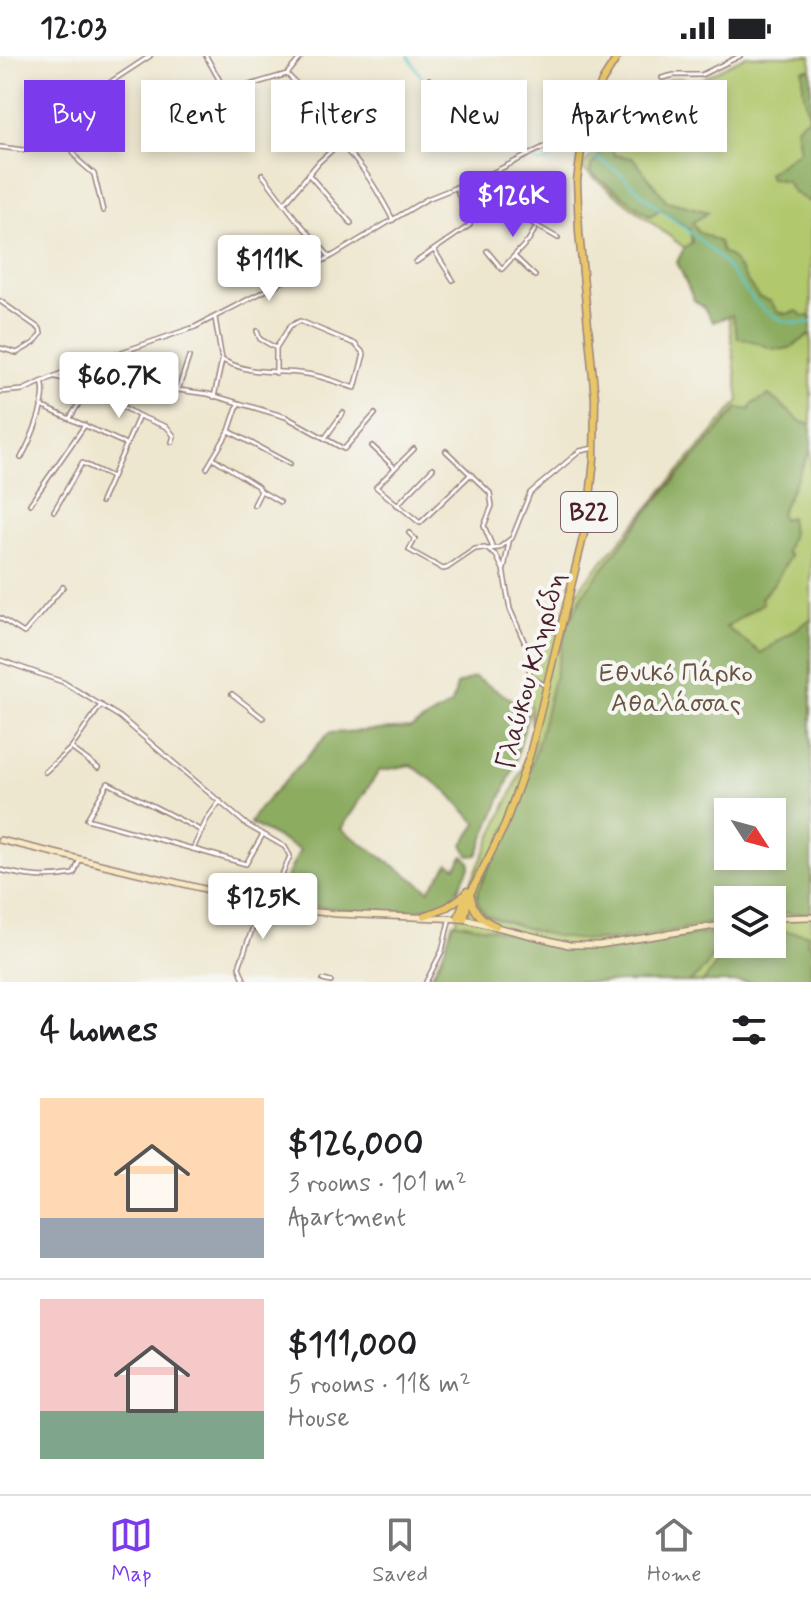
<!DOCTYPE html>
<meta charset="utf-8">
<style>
:root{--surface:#fff;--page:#f6f6f6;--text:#202124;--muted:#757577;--line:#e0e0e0;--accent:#7c3aed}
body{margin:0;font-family:Mynerve,sans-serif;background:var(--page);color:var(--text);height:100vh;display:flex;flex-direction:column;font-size:30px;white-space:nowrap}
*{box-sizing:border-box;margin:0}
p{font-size:26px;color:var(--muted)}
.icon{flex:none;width:44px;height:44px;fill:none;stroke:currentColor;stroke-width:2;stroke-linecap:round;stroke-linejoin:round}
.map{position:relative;height:926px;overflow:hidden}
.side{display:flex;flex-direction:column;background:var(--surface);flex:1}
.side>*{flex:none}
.banner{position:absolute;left:24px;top:24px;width:764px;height:72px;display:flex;gap:16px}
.needle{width:52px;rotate:126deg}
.tools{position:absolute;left:714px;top:742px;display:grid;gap:16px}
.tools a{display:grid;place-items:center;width:72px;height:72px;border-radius:0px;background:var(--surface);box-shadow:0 4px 12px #0003;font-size:40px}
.price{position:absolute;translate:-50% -68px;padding:0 18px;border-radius:8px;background:#fff;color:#222;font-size:26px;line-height:52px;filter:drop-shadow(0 2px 4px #0008)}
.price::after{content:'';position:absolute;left:50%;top:48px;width:24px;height:18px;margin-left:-12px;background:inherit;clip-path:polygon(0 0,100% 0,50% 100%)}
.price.current{background:var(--accent);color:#fff}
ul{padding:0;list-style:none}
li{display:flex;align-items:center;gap:24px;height:200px;padding:0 40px}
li+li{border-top:2px solid var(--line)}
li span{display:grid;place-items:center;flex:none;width:224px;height:160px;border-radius:0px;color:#555}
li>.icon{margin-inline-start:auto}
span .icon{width:96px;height:96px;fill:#fffc;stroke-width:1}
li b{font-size:34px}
h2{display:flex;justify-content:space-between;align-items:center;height:96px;padding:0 40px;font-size:34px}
.tag{padding:0 28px;border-radius:0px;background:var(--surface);box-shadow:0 4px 12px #0003;font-size:28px;line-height:72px}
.tag.current{background:var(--accent);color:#fff}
.status{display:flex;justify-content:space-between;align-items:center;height:56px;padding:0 40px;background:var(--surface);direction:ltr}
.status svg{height:22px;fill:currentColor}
.menu{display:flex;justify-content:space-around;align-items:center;height:112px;border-top:2px solid var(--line);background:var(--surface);font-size:22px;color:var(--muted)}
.menu a{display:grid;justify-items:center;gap:4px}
.menu .current{color:var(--accent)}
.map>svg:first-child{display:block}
.green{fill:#b1c86d;stroke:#7e744c;stroke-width:2;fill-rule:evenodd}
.forest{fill:#8cac60;stroke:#6b6646;stroke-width:2;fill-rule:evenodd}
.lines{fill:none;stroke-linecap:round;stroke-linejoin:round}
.stream{stroke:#5ac7cf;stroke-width:2}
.minor-casing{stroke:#9c837d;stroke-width:6}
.secondary-casing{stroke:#9c837d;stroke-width:8}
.primary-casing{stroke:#9c837d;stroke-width:9}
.minor{stroke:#fff;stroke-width:3}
.secondary{stroke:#f6e9c3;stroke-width:5}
.primary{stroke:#e9c769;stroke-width:6}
.labels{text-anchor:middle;stroke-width:8;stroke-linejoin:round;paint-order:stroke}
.shield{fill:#f6f6f2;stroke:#7e6067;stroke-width:2}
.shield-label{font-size:24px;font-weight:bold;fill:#4a1f2b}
.street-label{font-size:26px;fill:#4a1f2b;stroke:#f6f6f2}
.park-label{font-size:26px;fill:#69523f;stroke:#f6f6f2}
</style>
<div class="status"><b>12:03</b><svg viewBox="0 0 49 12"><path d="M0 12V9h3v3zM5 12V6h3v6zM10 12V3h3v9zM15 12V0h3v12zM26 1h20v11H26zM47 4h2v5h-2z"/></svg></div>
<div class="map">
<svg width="811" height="926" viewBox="0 0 811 926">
<rect width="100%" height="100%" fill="#f6f6f2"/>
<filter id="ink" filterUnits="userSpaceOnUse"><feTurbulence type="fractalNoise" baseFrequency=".0125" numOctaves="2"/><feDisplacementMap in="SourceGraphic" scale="16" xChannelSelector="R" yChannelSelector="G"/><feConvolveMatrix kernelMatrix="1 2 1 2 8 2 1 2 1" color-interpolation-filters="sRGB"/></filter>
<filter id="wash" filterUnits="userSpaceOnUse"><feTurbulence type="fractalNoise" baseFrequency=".006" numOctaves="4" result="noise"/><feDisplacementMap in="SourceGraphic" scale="32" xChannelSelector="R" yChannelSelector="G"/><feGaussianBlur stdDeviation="1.8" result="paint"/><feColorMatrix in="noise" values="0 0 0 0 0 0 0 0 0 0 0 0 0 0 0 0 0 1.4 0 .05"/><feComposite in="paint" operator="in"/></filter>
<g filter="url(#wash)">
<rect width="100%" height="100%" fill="#eee7cf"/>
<path class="green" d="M746,0h65v926h-383l25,-49 9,-31 72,-159 -7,-68 27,-50 29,-41 156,-183 -12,-96 -36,-52 -110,-85c23,-25 74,-111 113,-85zM728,756h44v44h-44zM728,844h44v44h-44z"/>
<g class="forest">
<polygon points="811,13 811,147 793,136 786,125 770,122 768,117 800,94 796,71 809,60 803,33 803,14"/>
<path d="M635,54l-23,34 2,11 19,3 34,43 42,11 -17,11 7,9 20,10 3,10 9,5 28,41 11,3 8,11 9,2 10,-3 6,5h8v18c-7,4 -16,12 -22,14 -18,6 -34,-10 -51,-10l-6,-23 -19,7 -10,-15 -9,-7 -17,-38 6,-12 9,-8 -2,-12 -29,-21 -11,7 -60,-44 1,-6 28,-40z"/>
<path d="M769,339l34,28 8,1v25l-31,64 2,6 8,-2 2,16 -6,19 4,4 -14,25 -15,17 2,5 -37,24 35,26 50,-34v294h-39v-13h-44v19c-45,9 -94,23 -140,21 -35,-1 -69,-14 -102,-25 -8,-8 -10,-14 -8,-25l40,-87 19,-56 30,-121 17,-33 62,-80 92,-105 12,2 2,-6zM728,756h44v44h-44z"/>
<path d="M475,621l52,32 1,5 -14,53 -37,88 -8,1 -6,-12 14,-20 -29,-32 -37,-27 -32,6 -38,58 88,61 20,-27 7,4 7,-11 6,5 1,5c-6,10 -11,26 -19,33 -23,23 -136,8 -169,4l-2,-12 20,-41 -50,-27 7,-12 72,-78 82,-5 41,-24 5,-19z"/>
<polygon points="453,866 492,873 556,890 586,892 722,876 723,880 706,911 690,926 428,926 442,901"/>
<polygon points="772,874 808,878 807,887 811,888 811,926 703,926 731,888 772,888"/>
</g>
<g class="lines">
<g class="stream">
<path d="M408,0l18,28v20c16,23 48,16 71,28 16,8 25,24 42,31 12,-1 17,-11 30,-11"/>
<path d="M590,100c25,8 44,32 63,48 23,18 47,34 67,55 18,19 31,45 55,58 11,6 24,7 36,5"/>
</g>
</g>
</g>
<g filter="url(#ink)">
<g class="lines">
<defs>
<g id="minor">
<polyline points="206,0 226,36 232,57"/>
<polyline points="287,18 300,31"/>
<polyline points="662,22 674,19 701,19 740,0"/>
<path d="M429,23l4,24c24,18 38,11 61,21 14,5 24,21 34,30"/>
<polyline points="226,36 287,18 302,0"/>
<polyline points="59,72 79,105 94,118 103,155"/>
<path d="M324,73c35,30 48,51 69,91"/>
<polyline points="0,91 24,94 36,90 112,25 150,0"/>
<polyline points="350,96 368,81"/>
<polyline points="492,117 517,154 532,167 558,182"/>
<polyline points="262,118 296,163 330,201"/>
<polyline points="309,119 351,167"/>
<polyline points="284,148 319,106 340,87"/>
<polyline points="492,161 509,142"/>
<polyline points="434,194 453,224"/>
<polyline points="487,195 502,213 528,185 537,170"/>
<polyline points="515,201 535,220"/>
<polyline points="416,206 470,169 456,131"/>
<polyline points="0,245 40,273 41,278 34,287 17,297 0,292"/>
<polyline points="257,275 260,283 276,292 276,317"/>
<path d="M222,304c31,15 44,10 76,13 20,1 38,9 57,15l9,-34 -9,-10 -55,-23 -10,5 -14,22"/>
<polyline points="56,321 84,328 139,360 167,371 174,380 172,386"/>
<polyline points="163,327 178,334 208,338 286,361 344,393 375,358"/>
<polyline points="0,336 23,334 69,314 195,271 334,199 427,143 492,117 564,81 587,76"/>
<polyline points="214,341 222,304 215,262"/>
<polyline points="109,343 178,334 189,301"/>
<polyline points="41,350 126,388"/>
<polyline points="70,362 89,331"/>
<polyline points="229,375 290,408"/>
<polyline points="325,382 343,357"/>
<polyline points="372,390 395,412"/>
<polyline points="414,393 376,431 420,467 471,418"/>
<polyline points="446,395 490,437 492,450 484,470 493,492"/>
<path d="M21,402c9,-16 28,-59 21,-76"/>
<polyline points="213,402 257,430 261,435 254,449"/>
<polyline points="207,412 229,375 238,348"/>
<polyline points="261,435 280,446"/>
<polyline points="101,446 139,360"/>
<polyline points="30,448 85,369"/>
<polyline points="397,449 433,412"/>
<polyline points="54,455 82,407 112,421"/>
<polyline points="409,477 415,483 409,494 443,513 447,512 475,493 485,492 496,499 503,513 510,553 527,592 530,620 544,629"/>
<polyline points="488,493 499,492 512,482 530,437 580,395 594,392"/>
<polyline points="504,513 509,486"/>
<polyline points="0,562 24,577 63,531"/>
<polyline points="0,604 63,626 120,661 247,769 285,791 290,800 269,849"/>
<polyline points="232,638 263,662"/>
<polyline points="71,692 98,712"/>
<polyline points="45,716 71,692 101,649"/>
<polyline points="202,775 108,727 87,763 246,808 262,780"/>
<polyline points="193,793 207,763 220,745"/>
<path d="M0,814c27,7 47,9 74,4l6,-15"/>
<polyline points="323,924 331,926"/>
<polyline points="245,926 239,911 261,848"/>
<polyline points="426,926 442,895 450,861"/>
</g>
<g id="secondary">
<polyline points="0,784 288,853 337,858 464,863 569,889 599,889 728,868"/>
<polyline points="772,862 811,861"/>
</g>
<g id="primary">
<path d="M471,841c2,15 11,23 25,29"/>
<polyline points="424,860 447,851 463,840"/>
<polyline points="458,862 467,835"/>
<polyline points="464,863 469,840 504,771 530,698 588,461 594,403 595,343 579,176 577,125 584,74 602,25 618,0"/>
</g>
</defs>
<use href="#minor" class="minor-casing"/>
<use href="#secondary" class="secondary-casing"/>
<use href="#primary" class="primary-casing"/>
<use href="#minor" class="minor"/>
<use href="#secondary" class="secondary"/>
<use href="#primary" class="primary"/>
</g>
</g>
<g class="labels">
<rect class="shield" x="561" y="436" width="56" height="40" rx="6"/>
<g class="shield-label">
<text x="589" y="464">B22</text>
</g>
<g class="street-label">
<text transform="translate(530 614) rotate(-75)" y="9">Γλαύκου Κληρίδη</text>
</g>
<g class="park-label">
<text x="676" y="625">Εθνικό Πάρκο<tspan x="676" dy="30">Αθαλάσσας</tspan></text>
</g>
</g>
</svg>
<div class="tools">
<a><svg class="needle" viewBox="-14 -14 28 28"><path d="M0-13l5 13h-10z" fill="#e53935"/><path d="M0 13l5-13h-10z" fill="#757577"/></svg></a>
<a><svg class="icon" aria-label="layers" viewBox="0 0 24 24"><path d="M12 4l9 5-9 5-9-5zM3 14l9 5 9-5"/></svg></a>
</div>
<b class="price current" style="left:513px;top:183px">$126K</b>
<b class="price" style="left:269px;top:247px">$111K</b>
<b class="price" style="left:119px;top:364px">$60.7K</b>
<b class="price" style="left:263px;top:885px">$125K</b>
<div class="banner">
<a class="tag current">Buy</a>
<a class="tag">Rent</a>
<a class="tag">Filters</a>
<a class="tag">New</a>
<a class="tag">Apartment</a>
</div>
</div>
<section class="side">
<h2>4 homes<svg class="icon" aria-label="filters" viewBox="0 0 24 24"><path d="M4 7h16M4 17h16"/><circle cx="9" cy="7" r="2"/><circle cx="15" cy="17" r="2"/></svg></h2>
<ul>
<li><span style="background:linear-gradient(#ffd9b3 75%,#9aa5b1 0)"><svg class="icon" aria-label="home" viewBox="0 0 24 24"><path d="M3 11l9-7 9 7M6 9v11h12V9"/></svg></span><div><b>$126,000</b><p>3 rooms · 101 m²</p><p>Apartment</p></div></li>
<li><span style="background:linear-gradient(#f6c9c9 70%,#7fa58c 0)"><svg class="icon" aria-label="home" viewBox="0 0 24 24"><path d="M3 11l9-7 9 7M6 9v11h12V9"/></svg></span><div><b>$111,000</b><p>5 rooms · 118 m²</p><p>House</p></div></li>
</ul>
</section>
<nav class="menu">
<a class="current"><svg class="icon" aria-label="map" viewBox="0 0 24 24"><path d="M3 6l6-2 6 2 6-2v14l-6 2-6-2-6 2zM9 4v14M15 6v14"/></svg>Map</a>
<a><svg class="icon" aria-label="saved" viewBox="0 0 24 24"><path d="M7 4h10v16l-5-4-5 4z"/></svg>Saved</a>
<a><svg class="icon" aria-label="home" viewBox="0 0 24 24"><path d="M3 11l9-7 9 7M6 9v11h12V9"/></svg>Home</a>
</nav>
